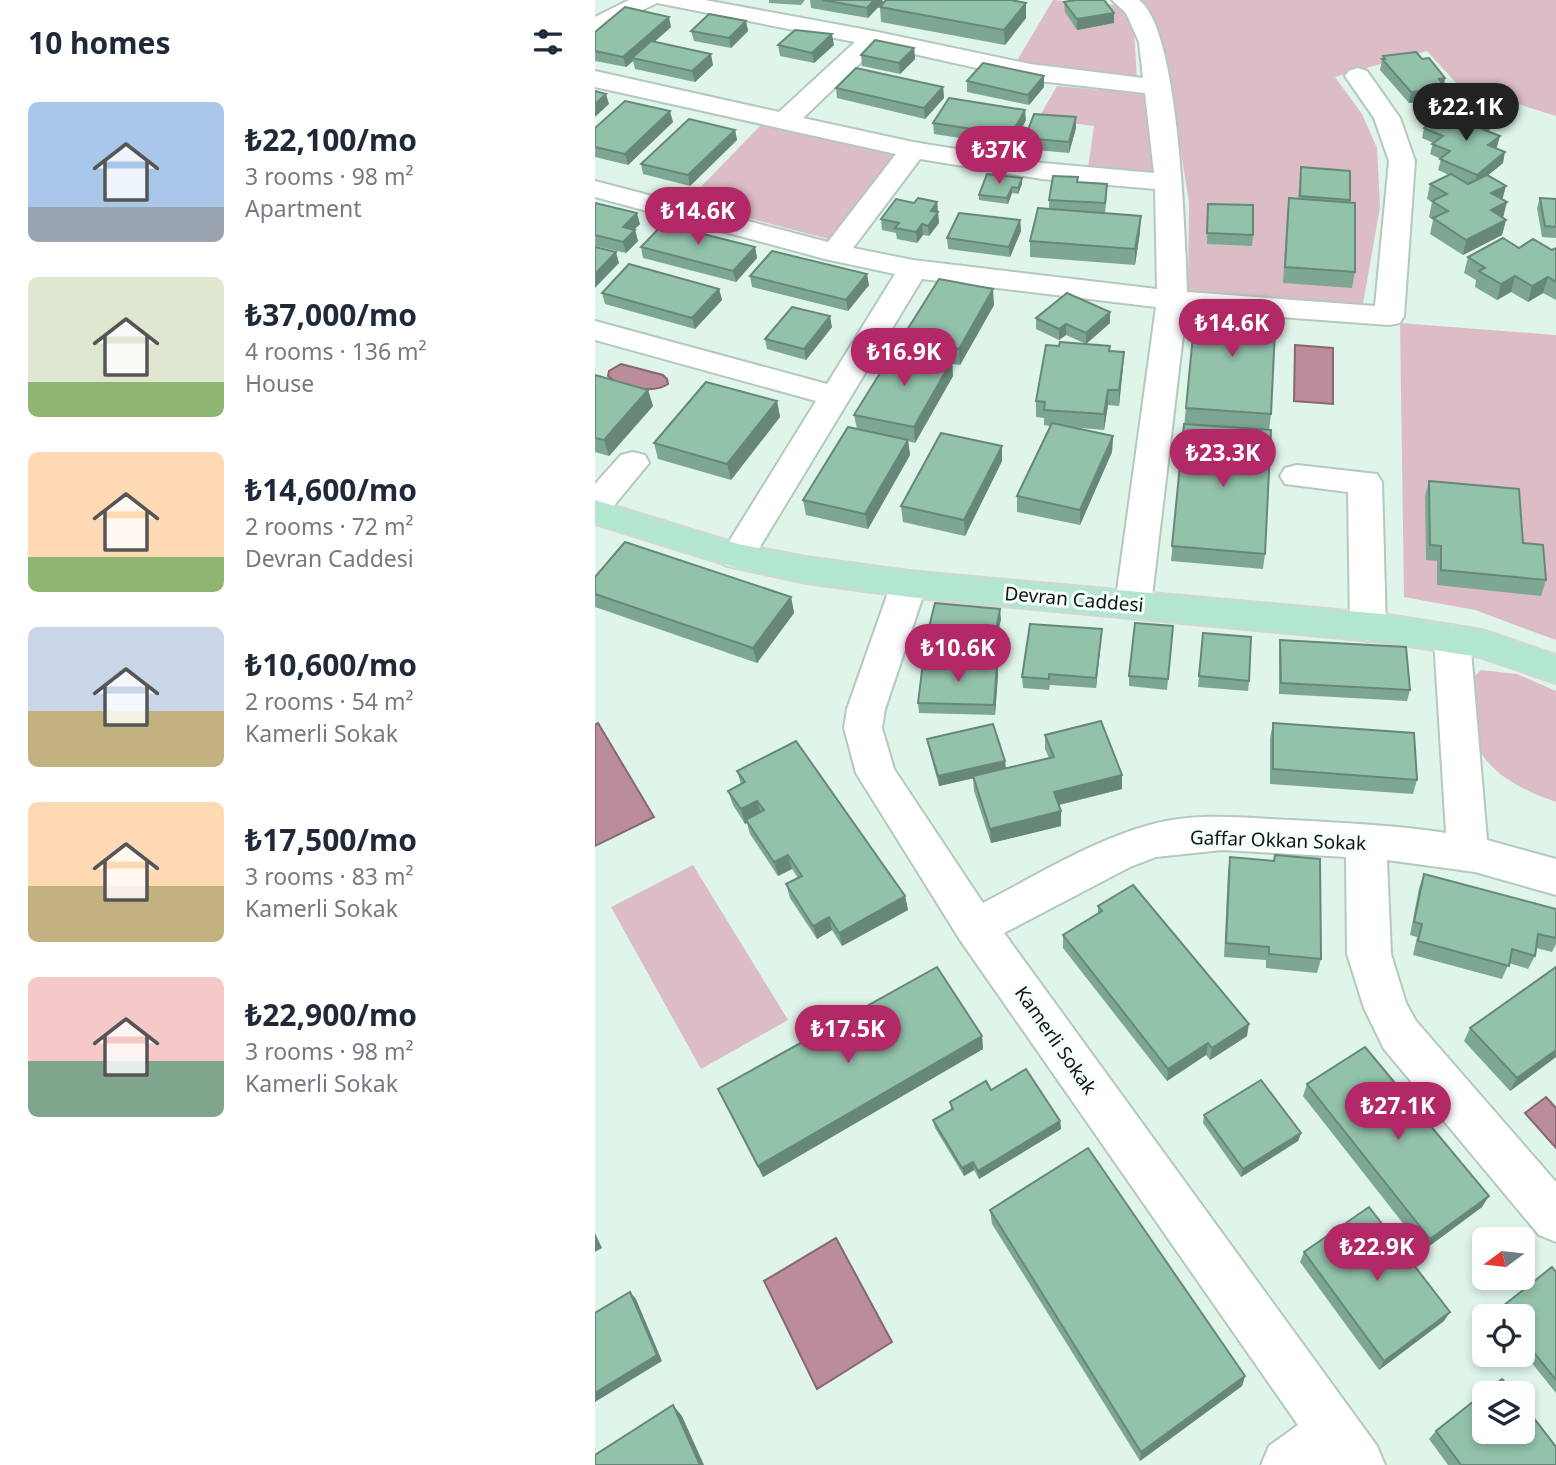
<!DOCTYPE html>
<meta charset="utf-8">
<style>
:root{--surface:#fff;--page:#f6f6f7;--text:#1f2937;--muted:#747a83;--accent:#b32967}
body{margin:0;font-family:"Noto Sans",sans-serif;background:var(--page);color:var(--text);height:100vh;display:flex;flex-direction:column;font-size:26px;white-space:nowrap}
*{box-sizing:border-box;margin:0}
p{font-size:23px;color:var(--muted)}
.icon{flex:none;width:38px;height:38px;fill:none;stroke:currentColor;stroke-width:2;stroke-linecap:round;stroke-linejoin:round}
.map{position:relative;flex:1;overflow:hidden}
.drawer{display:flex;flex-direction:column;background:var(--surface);width:595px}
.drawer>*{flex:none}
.needle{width:46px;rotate:255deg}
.controls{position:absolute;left:877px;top:1227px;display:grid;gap:14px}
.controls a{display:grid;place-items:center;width:63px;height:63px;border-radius:10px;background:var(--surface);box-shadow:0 4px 10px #0003;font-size:35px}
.price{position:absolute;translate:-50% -60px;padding:0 16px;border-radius:24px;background:var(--accent);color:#fff;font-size:23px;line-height:46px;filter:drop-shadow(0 2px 4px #0008)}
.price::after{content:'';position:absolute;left:50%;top:42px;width:21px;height:16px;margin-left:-10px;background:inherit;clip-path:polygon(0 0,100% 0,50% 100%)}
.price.on{background:#222;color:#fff}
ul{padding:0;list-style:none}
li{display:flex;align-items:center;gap:21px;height:175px;padding:0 28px}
li span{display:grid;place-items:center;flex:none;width:196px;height:140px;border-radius:10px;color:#555}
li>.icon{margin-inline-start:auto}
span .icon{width:84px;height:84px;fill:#fffc;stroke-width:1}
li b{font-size:30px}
h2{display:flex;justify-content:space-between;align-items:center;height:84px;padding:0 28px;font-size:30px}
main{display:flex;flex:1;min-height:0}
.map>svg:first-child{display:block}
.green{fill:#dcbdc6}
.water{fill:#bb8c9a;stroke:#876871;stroke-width:2}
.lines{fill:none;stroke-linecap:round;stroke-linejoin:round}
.minor-casing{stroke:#b4c8be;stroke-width:4}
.major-casing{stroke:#d4d5d4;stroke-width:4}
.minor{fill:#fff;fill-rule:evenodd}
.major{fill:#b2e6cf;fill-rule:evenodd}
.wall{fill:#7ea793}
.shaded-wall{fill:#678878}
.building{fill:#93c2ab;stroke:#678878;stroke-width:2}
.labels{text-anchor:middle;stroke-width:6;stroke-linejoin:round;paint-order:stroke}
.street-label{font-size:19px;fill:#0e1512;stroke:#f6fefa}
</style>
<main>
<section class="drawer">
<h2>10 homes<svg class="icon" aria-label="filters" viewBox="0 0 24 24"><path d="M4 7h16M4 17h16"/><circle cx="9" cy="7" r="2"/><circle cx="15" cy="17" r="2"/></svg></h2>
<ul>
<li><span style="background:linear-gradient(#a9c7e8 75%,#9aa5b1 0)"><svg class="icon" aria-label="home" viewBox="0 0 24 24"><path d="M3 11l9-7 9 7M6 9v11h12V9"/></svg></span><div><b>₺22,100/mo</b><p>3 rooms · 98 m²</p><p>Apartment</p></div></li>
<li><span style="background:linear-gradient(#dfe7d0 75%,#8fb573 0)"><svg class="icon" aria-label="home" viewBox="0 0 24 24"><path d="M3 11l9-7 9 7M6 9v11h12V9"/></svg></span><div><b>₺37,000/mo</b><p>4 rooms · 136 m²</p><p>House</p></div></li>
<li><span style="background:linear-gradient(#ffd9b3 75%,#8fb573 0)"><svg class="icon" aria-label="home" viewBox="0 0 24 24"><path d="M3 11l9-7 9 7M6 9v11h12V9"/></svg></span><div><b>₺14,600/mo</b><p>2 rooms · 72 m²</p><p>Devran Caddesi</p></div></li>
<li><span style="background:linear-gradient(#c9d6e8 60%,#c2b280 0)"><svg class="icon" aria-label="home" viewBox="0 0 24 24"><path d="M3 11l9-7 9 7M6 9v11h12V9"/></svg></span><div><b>₺10,600/mo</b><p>2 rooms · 54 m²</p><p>Kamerli Sokak</p></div></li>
<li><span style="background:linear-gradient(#ffd9b3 60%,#c2b280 0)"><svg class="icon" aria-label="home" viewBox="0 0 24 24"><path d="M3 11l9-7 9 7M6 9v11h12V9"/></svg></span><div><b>₺17,500/mo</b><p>3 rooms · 83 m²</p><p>Kamerli Sokak</p></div></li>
<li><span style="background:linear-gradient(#f6c9c9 60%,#7fa58c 0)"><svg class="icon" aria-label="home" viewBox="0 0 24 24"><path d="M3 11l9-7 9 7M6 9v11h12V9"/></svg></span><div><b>₺22,900/mo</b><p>3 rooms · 98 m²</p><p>Kamerli Sokak</p></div></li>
</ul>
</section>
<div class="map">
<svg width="961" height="1465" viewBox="0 0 961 1465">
<rect width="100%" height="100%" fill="#dff5ea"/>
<g class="green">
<polygon points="458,0 523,5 536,18 539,28 542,80 420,64"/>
<polygon points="545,0 961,0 961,116 863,85 832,51 740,77 767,114 782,148 785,207 768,304 593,291 594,202 575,84 562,25"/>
<polygon points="462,86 552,94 558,173 493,168 499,126 443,119"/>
<polygon points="166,125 301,156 237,240 91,202"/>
<polygon points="805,323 961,335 961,640 880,610 809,597"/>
<path d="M886,670l36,4 39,17v111c-37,-13 -77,-32 -86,-76 -3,-14 -2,-29 -2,-44z"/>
<polygon points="98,865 193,1020 106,1069 16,907"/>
</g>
<g class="water">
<polygon points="700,345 738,348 738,404 699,401"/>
<path d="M26,364l42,11 4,4 1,5c-14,10 -48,4 -60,-8l1,-5z"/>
<polygon points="3,723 59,817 0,846 0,725"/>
<polygon points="951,1097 961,1108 961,1148 930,1113"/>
<polygon points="241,1238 297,1342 222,1389 169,1281"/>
</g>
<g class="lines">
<defs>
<g id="minor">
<path d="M34,0h76l168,31 157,33 113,14 -4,-36 -13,-29 -14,-13h27c41,30 46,238 48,292l188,14 14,-145 -15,-43 -29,-42 4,-5 9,-3 9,3 33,47 15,43 -11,155 -4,7 -11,2 -203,-15 -35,295 -5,9 -13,4 -13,-4 -5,-9 41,-298 -234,-28 -173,286 -12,3 -12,-3 -5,-9 96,-155 -221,-61v-19l232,63 68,-110 -70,-15 -230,-62v-16l233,61 68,-88 -301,-67v-16l184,41 76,-70 -198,-39 -62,30v-16zM283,46l152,34 115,13 9,80 -112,-10 -129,-21 -110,-24zM325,159l122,20 113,10 2,100 -244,-29 -60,-12z"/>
<polygon points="38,452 50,455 54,463 12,514 0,518 0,484 26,455"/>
<polygon points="702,465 782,474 787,482 791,627 786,637 773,641 760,637 755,627 753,492 690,484 685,476 690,468"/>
<path d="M314,571l13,4 5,9 -42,125 -3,19 12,41 89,134c54,-28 110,-63 170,-79 45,-12 92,-6 138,-4 52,3 104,5 155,13l-12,-194 5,-10 13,-4 13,4 5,10 17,201 69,19v36l-81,-23 -88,-12 4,94 15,49 10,18 140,161v60l-17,-7 -155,-186 -20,-41 -17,-54 -1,-97 -124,-7 -66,7 -26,10 -126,66 373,513 8,19h-124l8,-19 29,-21 -338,-485 -104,-167 -12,-45 3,-19 44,-125 5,-9z"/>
</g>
<polygon id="major" points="0,500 143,544 211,557 314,571 787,614 887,630 961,655 961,683 885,657 787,642 314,597 211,583 142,568 0,524"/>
</defs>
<use href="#minor" class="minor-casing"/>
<use href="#major" class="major-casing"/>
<use href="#minor" class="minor"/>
<use href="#major" class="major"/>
</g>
<g class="wall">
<polygon points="174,0 210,0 206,5 174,3"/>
<polygon points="215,0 287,0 288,2 273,18 216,8"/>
<polygon points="469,2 519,23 482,30 470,12"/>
<polygon points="431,3 431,18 410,45 286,22 285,7"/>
<polygon points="151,21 153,31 136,48 99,41 96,31"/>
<polygon points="76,27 59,42 118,65 100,82 40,69 38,61 31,67 0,61 0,32"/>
<polygon points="183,45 239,45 219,63 185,56"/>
<polygon points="319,48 320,59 305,74 267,66 266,55"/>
<polygon points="788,56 849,86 850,88 848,98 814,103 785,70"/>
<polygon points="449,76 449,87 434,105 372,92 372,81"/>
<polygon points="348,87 349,98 330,119 242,98 241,88"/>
<polygon points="431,120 417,146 339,134 338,123"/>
<polygon points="78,122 33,165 0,157 0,128"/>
<polygon points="862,124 894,132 902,147 901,148 908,163 893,175 907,199 908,218 911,220 907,235 868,255 835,234 838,220 834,217 837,202 832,199 835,184 854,175 843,170 846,159 835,154 838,143 827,138 829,128"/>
<polygon points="481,128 474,153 431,149 430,138"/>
<polygon points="140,130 142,140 95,186 48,174 46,164"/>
<polygon points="706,167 755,200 760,272 757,288 688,283 692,214 694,198 703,199"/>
<polygon points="483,182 512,195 510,213 545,232 540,265 435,257 435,241 454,209 454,200"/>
<polygon points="427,184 423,194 417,193 413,204 384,200 384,195"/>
<polygon points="945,198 961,199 961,238 947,237 942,208"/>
<polygon points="342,202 344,223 334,236 328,235 322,243 302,239 301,233 287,230 286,219 319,203"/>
<polygon points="0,203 45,224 39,229 40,230 43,241 31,253 0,246"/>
<polygon points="613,204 658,235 657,246 612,244"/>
<polygon points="425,220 426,231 415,257 353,249 352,238"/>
<polygon points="46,247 160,247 162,258 141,282 48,258"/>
<polygon points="924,248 957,250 961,248 961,300 948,293 933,302 916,292 902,300 880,287 881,280 869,273 873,257"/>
<polygon points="155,276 274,285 253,311 157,287"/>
<polygon points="124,289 127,300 100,329 10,304 7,293"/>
<polygon points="601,304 676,414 674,430 670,554 668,569 576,561"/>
<polygon points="399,305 365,365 357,364 358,376 320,443 313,441 315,455 273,529 211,515 208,500 262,429 259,415 309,350 307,338"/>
<polygon points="441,318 515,323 491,344 471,335 464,340 441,329"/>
<polygon points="237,327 211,360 172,349 170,339"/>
<polygon points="515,351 529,352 528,367 524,406 513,405 509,430 476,427 518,436 517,452 485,525 422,512 422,496 455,426 449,425 449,418 441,417 441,401"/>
<polygon points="0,375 53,390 58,406 14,456 0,452"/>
<polygon points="182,401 185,417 136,480 63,459 59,443"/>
<polygon points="407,461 370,536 308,522 306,506"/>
<polygon points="834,481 928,543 951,580 946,596 842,585 842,561 831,560 830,496"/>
<polygon points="0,577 196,597 199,613 162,663 0,607"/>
<polygon points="406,619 398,656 333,649 331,639"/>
<polygon points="578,626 572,690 534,686 534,676"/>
<polygon points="608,633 654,681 653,691 603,687"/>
<polygon points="506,640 501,688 455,685 454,690 428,688 427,677"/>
<polygon points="685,640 815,690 812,701 684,694 684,651"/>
<polygon points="402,665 403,675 400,715 324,713 323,703"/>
<polygon points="678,723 822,780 818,794 675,784 675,738"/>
<polygon points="450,735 527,789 464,805 466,826 396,843 379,791 378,778 344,786 334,749 332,739 410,761 411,768 454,758 450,749"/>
<polygon points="142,771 310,896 313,910 247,946 237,930 222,939 195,898 191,884 203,878 197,869 183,876 155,834 152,823 150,824 138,805 133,791 146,784"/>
<polygon points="680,855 726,959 722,973 671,968 671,960 629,957 633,871 635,857 679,861"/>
<polygon points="829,874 961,909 961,944 957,952 941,948 940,956 933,969 914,963 907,979 818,955 822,937 815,935 824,888"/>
<polygon points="503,906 652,1036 615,1060 611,1055 572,1081 468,948 468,935 503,914"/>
<polygon points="875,1028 961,1057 915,1091 869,1041"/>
<polygon points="387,1036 388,1049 168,1177 123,1089"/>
<polygon points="712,1084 887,1207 829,1250 708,1096"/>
<polygon points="396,1090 465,1121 466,1129 384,1179 379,1170 369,1176 340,1128 338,1120 356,1110 355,1102"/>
<polygon points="609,1115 706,1133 703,1141 646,1177 608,1123"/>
<polygon points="395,1210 650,1376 647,1386 545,1461 397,1224"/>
<polygon points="709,1252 849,1321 784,1370 705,1262"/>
<polygon points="961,1272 961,1393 928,1352 928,1316 898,1316 903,1310"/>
<polygon points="841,1431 961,1465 853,1465 834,1439"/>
</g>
<g class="shaded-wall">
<polygon points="279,0 287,0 288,2 273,18 272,8"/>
<polygon points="431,3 431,18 410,45 409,30"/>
<polygon points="519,13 519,23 482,30 482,19"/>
<polygon points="74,17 76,27 40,59 37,58 38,61 31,67 28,57"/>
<polygon points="151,21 153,31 136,48 134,38"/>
<polygon points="237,34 239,45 219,63 217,53"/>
<polygon points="319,48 320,59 305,74 304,63"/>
<polygon points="116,54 118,65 100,82 97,71"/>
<polygon points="449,76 449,87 434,105 433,95"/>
<polygon points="850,78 849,88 850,88 848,98 814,103 816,92 844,79"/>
<polygon points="348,87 349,98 330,119 329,108"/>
<polygon points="11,94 14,104 0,117 0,104"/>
<polygon points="430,110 431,120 417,146 416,135"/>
<polygon points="75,111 78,122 33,165 30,154"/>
<polygon points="481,117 481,128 474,153 474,142"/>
<polygon points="897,121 894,132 887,129"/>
<polygon points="140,130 142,140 95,186 93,175"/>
<polygon points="905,136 902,147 891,156 893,145"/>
<polygon points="910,152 908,163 880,186 882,175"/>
<polygon points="427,178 427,184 423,194 423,188"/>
<polygon points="911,186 907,201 896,193"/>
<polygon points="417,187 417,193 413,204 412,198"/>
<polygon points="342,202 344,223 334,236 333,226 336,211"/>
<polygon points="912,202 908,218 896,210"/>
<polygon points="42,213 45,224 31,238 28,227"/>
<polygon points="546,216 545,232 540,265 540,249"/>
<polygon points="425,220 426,231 415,257 414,247"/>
<polygon points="911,220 907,235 868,255 871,240"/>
<polygon points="327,224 328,235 322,243 321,232"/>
<polygon points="40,230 43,241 31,253 28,242"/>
<polygon points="160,247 162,258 141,282 138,271"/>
<polygon points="21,252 24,263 0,288 0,274"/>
<polygon points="272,274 274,285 253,311 251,300"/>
<polygon points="920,276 916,292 902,300 906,284"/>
<polygon points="953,277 948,293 933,302 937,286"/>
<polygon points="124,289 127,300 100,329 97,318"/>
<polygon points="398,289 399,305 365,365 364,349"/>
<polygon points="515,312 515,323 491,344 491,333"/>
<polygon points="235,316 237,327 211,360 209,349"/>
<polygon points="471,324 471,335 464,340 464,329"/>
<polygon points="529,352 528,367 524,406 524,390"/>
<polygon points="357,360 358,376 320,443 319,427"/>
<polygon points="53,390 58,406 14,456 9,440"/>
<polygon points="513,390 513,405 509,430 509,414"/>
<polygon points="182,401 185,417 136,480 132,464"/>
<polygon points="518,436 517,452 485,525 485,510"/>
<polygon points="313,440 315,455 273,529 270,514"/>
<polygon points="407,446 407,461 370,536 369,520"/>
<polygon points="196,597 199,613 162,663 158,648"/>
<polygon points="405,609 406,619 398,656 398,645"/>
<polygon points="507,629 506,640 501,688 501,678"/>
<polygon points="402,665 403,675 400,715 399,705"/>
<polygon points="410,761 411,771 344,786 343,776"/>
<polygon points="527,775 527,789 459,806 459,792"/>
<polygon points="162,801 167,816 151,820 152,823 150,824 146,809"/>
<polygon points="466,811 466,826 396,843 395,829"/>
<polygon points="193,855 197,869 183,876 179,862"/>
<polygon points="310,896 313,910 247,946 244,933"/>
<polygon points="234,917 237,930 222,939 218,926"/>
<polygon points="654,1024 652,1036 615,1060 617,1048"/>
<polygon points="387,1036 388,1049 168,1177 163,1166"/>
<polygon points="613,1043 611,1055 572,1081 573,1069"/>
<polygon points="961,1050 961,1057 915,1091 922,1078"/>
<polygon points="465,1121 466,1129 384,1179 383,1171"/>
<polygon points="706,1133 703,1141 646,1177 648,1169"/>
<polygon points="378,1162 379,1170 369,1176 367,1168"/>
<polygon points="894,1196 887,1207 829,1250 835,1239"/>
<polygon points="0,1233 7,1248 0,1252"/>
<polygon points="35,1292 41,1299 67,1361 0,1402 0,1393"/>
<polygon points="855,1312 849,1321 784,1370 789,1361"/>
<polygon points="650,1376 647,1386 545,1461 546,1452"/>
<polygon points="78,1405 87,1416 109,1465 105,1465"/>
</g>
<g class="building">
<polygon points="228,0 279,0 272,8"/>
<polygon points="291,0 416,0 431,3 409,30 285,7"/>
<polygon points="480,0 509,0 519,13 482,19 469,2"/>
<polygon points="30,7 74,17 28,57 0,51 0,32"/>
<polygon points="114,14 151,21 134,38 96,31"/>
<polygon points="200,30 237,34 217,53 183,45"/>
<polygon points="280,40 319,48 304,63 266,55"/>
<polygon points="56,41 116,54 97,71 37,58"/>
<polygon points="821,52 827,59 834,58 850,78 844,79 850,88 816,92 787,59 790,59 788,56"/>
<polygon points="388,63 449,76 433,95 372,81"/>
<polygon points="261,68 348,87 329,108 241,88"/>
<polygon points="0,91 11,94 0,104"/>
<polygon points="354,98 430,110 416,135 338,123"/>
<polygon points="30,101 75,111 30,154 0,147 0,128"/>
<polygon points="877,113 897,121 887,129 905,136 893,145 910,152 882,175 845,159 855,151 837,144 848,136 829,128 844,116 862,124"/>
<polygon points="439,114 481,117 474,142 430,138"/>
<polygon points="94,119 140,130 93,175 46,164"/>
<polygon points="706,167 755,171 755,200 705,196"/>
<polygon points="392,174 427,178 423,188 417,187 412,198 384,195"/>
<polygon points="856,174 873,184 892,175 911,186 896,193 912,202 896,210 911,220 871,240 838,218 853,211 837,201 852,194 835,184"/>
<polygon points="458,176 483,177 482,182 512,184 510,203 454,200"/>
<polygon points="323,198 342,202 336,211 343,212 333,226 327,224 321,232 300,228 304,223 286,219 301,199 319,203"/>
<polygon points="694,198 760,203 760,272 690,267"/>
<polygon points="945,198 961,199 961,227 950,226"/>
<polygon points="0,203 42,213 28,227 40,230 28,242 0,235"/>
<polygon points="613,204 658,205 658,235 612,233"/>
<polygon points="443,208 546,216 540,249 435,241"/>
<polygon points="364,213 425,220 414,247 352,238"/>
<polygon points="68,224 160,247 138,271 46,247"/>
<polygon points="908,238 924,248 938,239 957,250 961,248 961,282 953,277 937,286 920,276 906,284 884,271 890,268 873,257"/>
<polygon points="0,247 21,252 0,274"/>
<polygon points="177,251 272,274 251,300 155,276"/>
<polygon points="34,264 124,289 97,318 7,293"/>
<polygon points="344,279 398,289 364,349 307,338"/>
<polygon points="472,293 515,312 491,333 471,324 464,329 441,318"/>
<polygon points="601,304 681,309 676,414 591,408"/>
<polygon points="197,307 235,316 209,349 170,339"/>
<polygon points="465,342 515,346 514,351 529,352 524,390 513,390 509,414 449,410 450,402 441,401 451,345 464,346"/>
<polygon points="300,349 357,360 319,427 259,415"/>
<polygon points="0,375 53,390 9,440 0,438"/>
<polygon points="111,382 182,401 132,464 59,443"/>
<polygon points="457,423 518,436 485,510 422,496"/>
<polygon points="589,424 676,430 670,554 577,546"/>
<polygon points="253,427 313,440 270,514 208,500"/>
<polygon points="346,433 407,446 369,520 306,506"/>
<polygon points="834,481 924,489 928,543 948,545 951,580 846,570 846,546 835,545"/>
<polygon points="30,542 196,597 158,648 0,594 0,577"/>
<polygon points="340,603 405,609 398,645 331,639"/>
<polygon points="540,623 578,626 573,679 534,676"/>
<polygon points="435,624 507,629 501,678 454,674 454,679 427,677"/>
<polygon points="608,633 656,637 654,681 604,676"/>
<polygon points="685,640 811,647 815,690 686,683"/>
<polygon points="328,663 402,665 399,705 323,703"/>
<polygon points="506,721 527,775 459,792 466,811 395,829 378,776 459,757 450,735"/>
<polygon points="678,723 819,733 822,780 678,769"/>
<polygon points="398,724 410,761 343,776 332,739"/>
<polygon points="201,741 310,896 244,933 234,917 218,926 191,884 207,876 193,855 179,862 151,820 169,810 162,801 146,809 133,791 150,782 142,771"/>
<polygon points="680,855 725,859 726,959 674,954 674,947 631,943 635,857 679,861"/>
<polygon points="829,874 961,909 961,938 943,934 940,956 917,949 914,966 823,941 827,924 819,922"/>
<polygon points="538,885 654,1024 617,1048 613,1043 573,1069 468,935 507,911 503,906"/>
<polygon points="342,967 387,1036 163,1166 123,1089"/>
<polygon points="961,967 961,1050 922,1078 875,1028"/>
<polygon points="770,1047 894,1196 835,1239 712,1084"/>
<polygon points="431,1069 465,1121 383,1171 378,1162 367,1168 338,1120 358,1109 355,1102 391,1081 396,1090"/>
<polygon points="666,1080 706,1133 648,1169 609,1115"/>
<polygon points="493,1148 650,1376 546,1452 395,1210"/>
<polygon points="774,1207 855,1312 789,1361 709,1252"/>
<polygon points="957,1267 961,1272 961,1380 928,1339 928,1316 908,1316 903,1310"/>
<polygon points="35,1292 62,1355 0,1393 0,1313"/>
<polygon points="907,1379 919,1393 889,1393"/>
<polygon points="889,1393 889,1432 928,1432 928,1404 961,1447 961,1465 866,1465 841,1431"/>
<polygon points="78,1405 105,1465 0,1465 0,1455"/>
</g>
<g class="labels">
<g class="street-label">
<text transform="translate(479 599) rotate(5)" y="7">Devran Caddesi</text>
<text transform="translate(683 840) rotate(2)" y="7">Gaffar Okkan Sokak</text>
<text transform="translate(461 1040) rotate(55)" y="7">Kamerli Sokak</text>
</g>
</g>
</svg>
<div class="controls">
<a><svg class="needle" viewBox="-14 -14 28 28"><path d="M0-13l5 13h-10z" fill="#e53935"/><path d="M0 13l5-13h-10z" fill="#747a83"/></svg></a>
<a><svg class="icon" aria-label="locate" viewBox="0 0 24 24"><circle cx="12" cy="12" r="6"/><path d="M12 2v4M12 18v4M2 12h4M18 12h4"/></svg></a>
<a><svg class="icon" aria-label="layers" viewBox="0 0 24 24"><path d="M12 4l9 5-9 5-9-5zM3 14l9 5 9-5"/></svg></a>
</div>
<b class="price on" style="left:871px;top:143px">₺22.1K</b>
<b class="price" style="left:404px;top:186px">₺37K</b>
<b class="price" style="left:103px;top:247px">₺14.6K</b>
<b class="price" style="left:637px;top:359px">₺14.6K</b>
<b class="price" style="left:309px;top:388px">₺16.9K</b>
<b class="price" style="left:628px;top:489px">₺23.3K</b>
<b class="price" style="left:363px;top:684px">₺10.6K</b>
<b class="price" style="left:253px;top:1065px">₺17.5K</b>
<b class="price" style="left:803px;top:1142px">₺27.1K</b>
<b class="price" style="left:782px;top:1283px">₺22.9K</b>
</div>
</main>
